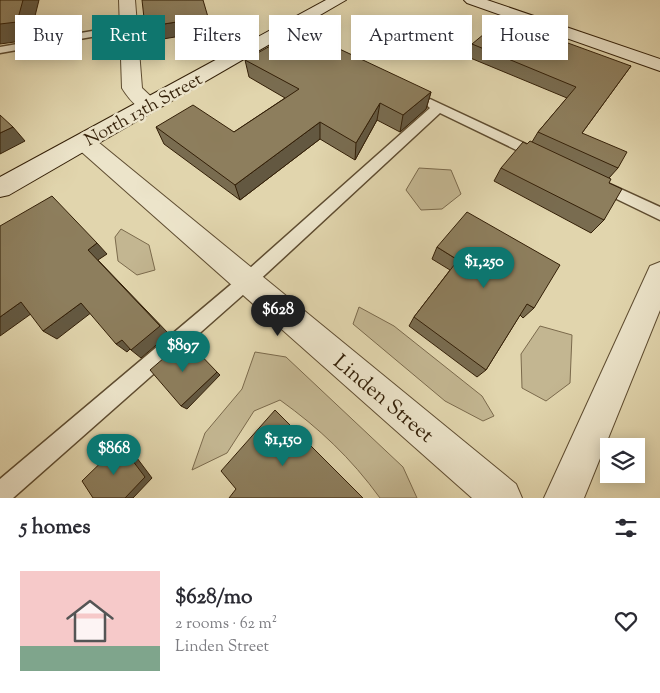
<!DOCTYPE html>
<meta charset="utf-8">
<style>
:root{--surface:#fff;--page:#f2f2f3;--text:#2b2b33;--muted:#7c7c81;--line:#e1e1e2;--accent:#0f766e}
body{margin:0;font-family:"Sorts Mill Goudy",serif;background:var(--page);color:var(--text);height:100vh;display:flex;flex-direction:column;font-size:19px;white-space:nowrap}
*{box-sizing:border-box;margin:0}
p{font-size:16px;color:var(--muted)}
.icon{flex:none;width:28px;height:28px;fill:none;stroke:currentColor;stroke-width:2;stroke-linecap:round;stroke-linejoin:round}
.map{position:relative;height:498px;overflow:hidden}
.drawer{display:flex;flex-direction:column;background:var(--surface);flex:1}
.drawer>*{flex:none}
.guide{position:absolute;left:15px;top:15px;width:630px;height:45px;display:flex;gap:10px}
.fabs{position:absolute;left:600px;top:438px;display:grid;gap:10px}
.fabs a{display:grid;place-items:center;width:45px;height:45px;border-radius:0px;background:var(--surface);box-shadow:0 2px 12px #0003;font-size:25px}
.price{position:absolute;translate:-50% -42px;padding:0 11px;border-radius:18px;background:var(--accent);color:#fff;font-size:16px;line-height:32px;filter:drop-shadow(0 1px 2px #0008)}
.price::after{content:'';position:absolute;left:50%;top:30px;width:15px;height:11px;margin-left:-8px;background:inherit;clip-path:polygon(0 0,100% 0,50% 100%)}
.price.selected{background:#222;color:#fff}
ul{padding:0;list-style:none}
li{display:flex;align-items:center;gap:15px;height:125px;padding:0 20px}
li+li{border-top:1px solid var(--line)}
li span{display:grid;place-items:center;flex:none;width:140px;height:100px;border-radius:0px;color:#555}
li>.icon{margin-inline-start:auto}
span .icon{width:60px;height:60px;fill:#fffc;stroke-width:1}
li b{font-size:21px}
h2{display:flex;justify-content:space-between;align-items:center;height:60px;padding:0 20px;font-size:21px}
.chip{padding:0 18px;border-radius:0px;background:var(--surface);box-shadow:0 2px 12px #0003;font-size:18px;line-height:45px}
.chip.selected{background:var(--accent);color:#fff}
.map>svg:first-child{display:block}
.green{fill:#c3b691;stroke:#7b6a4c}
.lines{fill:none;stroke-linecap:round;stroke-linejoin:round}
.lane-casing{stroke:#5e4c30;stroke-width:3}
.street-casing{stroke:#5e4c30;stroke-width:2}
.secondary-casing{stroke:#331f07;stroke-width:2}
.lane{fill:#ece4ca;fill-rule:evenodd}
.street{fill:#ece4ca;fill-rule:evenodd}
.secondary{fill:#ece4ca;fill-rule:evenodd}
.wall{fill:#796c50;stroke:#331f07}
.shaded-wall{fill:#635841;stroke:#331f07}
.building{fill:#8d7e5d;stroke:#331f07}
.labels{text-anchor:middle;stroke-width:5;stroke-linejoin:round;paint-order:stroke}
.far-street-label{font-size:18px;fill:#331f07;stroke:#ece4ca}
.street-label{font-size:21px;fill:#331f07;stroke:#ece4ca}
</style>
<div class="map">
<svg width="660" height="498" viewBox="0 0 660 498">
<rect width="100%" height="100%" fill="#e1d5ad"/>
<filter id="stains"><feTurbulence type="fractalNoise" baseFrequency=".004" numOctaves="4"/><feColorMatrix values="0 0 0 0 .2 0 0 0 0 .09 0 0 0 0 .02 0 0 0 .5 -.17"/></filter>
<radialGradient id="worn" r=".72"><stop offset=".6" stop-color="#630" stop-opacity="0"/><stop offset="1" stop-color="#630" stop-opacity=".3"/></radialGradient>
<g class="green">
<polygon points="419,168 451,170 461,194 442,209 421,210 406,190"/>
<polygon points="121,229 149,245 155,270 137,275 118,261 115,237"/>
<polygon points="359,307 394,326 482,396 494,416 483,421 445,401 353,324"/>
<polygon points="540,326 572,335 570,383 546,401 522,388 521,354"/>
<path d="M255,352l31,5 117,110 14,31h-37c-29,-40 -61,-70 -100,-98l-26,11 -27,42 -35,17 13,-37 37,-44z"/>
</g>
<g class="lines">
<defs>
<g id="lane">
<polygon points="127,25 131,26 131,30 0,53 0,47"/>
<polygon points="430,99 543,152 545,155 538,160 533,158 440,113 253,286 13,498 0,498 0,479 241,276 430,108 424,103"/>
<polygon points="599,179 660,207 660,220 594,188 592,184 594,180"/>
</g>
<g id="street">
<path d="M119,0h16l7,88 18,17 -3,5c-16,4 -27,-9 -35,-22z"/>
<polygon points="84,134 92,137 516,484 522,498 472,498 76,147 73,142 76,137"/>
<polygon points="660,262 660,310 584,498 544,498 650,266"/>
</g>
<g id="secondary">
<polygon points="326,0 346,0 9,195 0,197 0,177"/>
<polygon points="464,0 487,0 660,59 660,71 467,3"/>
</g>
</defs>
<use href="#lane" class="lane-casing"/>
<use href="#street" class="street-casing"/>
<use href="#secondary" class="secondary-casing"/>
<use href="#lane" class="lane"/>
<use href="#street" class="street"/>
<use href="#secondary" class="secondary"/>
</g>
<g class="wall">
<polygon points="472,44 631,66 582,133 618,168 609,178 609,183 604,220 591,233 494,181 501,168 527,144 532,142 538,132 567,98 468,57"/>
<polygon points="245,60 431,92 426,109 400,132 377,120 355,160 320,139 240,200 164,144 156,127 234,132 285,98 249,77"/>
<polygon points="437,247 534,308 523,318 520,315 486,370 477,377 409,326 414,317 450,270 432,259"/>
</g>
<g class="shaded-wall">
<polygon points="23,0 39,0 29,40 0,44 0,24"/>
<polygon points="208,17 211,31 151,41 145,27"/>
<polygon points="431,92 426,109 400,132 403,115"/>
<polygon points="380,103 377,120 355,160 356,143"/>
<polygon points="320,122 320,139 240,200 235,185"/>
<polygon points="13,127 25,141 0,154 0,133"/>
<polygon points="97,243 107,254 98,260 169,334 141,358 131,350 88,250"/>
<polygon points="21,302 35,311 0,336 0,317"/>
<polygon points="81,303 92,312 57,339 43,331"/>
<polygon points="122,340 132,347 127,352 116,344"/>
<polygon points="217,372 220,375 187,409 181,406"/>
<polygon points="120,444 128,446 152,478 133,498 125,498"/>
</g>
<g class="building">
<polygon points="0,0 23,0 17,22 0,24"/>
<polygon points="142,0 203,0 208,17 145,27"/>
<polygon points="502,19 631,66 582,133 627,152 618,168 538,132 576,87 472,44"/>
<polygon points="299,30 431,92 403,115 380,103 356,143 320,122 235,185 156,127 193,105 234,132 299,89 245,60"/>
<polygon points="0,115 13,127 0,133"/>
<polygon points="530,141 611,179 609,183 622,189 604,220 501,168 523,142 527,144"/>
<polygon points="52,196 97,243 88,250 160,326 131,350 122,340 116,344 81,303 43,331 21,302 0,317 0,226"/>
<polygon points="467,212 560,265 534,308 527,304 486,370 414,317 458,260 437,247"/>
<polygon points="179,345 184,351 191,345 217,372 181,406 150,370"/>
<polygon points="275,410 363,498 229,498 236,489 221,471"/>
<polygon points="120,444 145,477 125,498 93,498 82,481"/>
</g>
<g class="labels">
<g class="far-street-label">
<text transform="translate(143 109) rotate(-29)" y="6">North 13th Street</text>
</g>
<g class="street-label">
<text transform="translate(384 398) rotate(40)" y="7">Linden Street</text>
</g>
</g>
<rect width="100%" height="100%" filter="url(#stains)"/>
<rect width="100%" height="100%" fill="url(#worn)"/>
</svg>
<div class="fabs">
<a><svg class="icon" aria-label="layers" viewBox="0 0 24 24"><path d="M12 4l9 5-9 5-9-5zM3 14l9 5 9-5"/></svg></a>
</div>
<b class="price" style="left:484px;top:289px">$1,250</b>
<b class="price selected" style="left:278px;top:337px">$628</b>
<b class="price" style="left:183px;top:373px">$897</b>
<b class="price" style="left:283px;top:467px">$1,150</b>
<b class="price" style="left:114px;top:476px">$868</b>
<div class="guide">
<a class="chip">Buy</a>
<a class="chip selected">Rent</a>
<a class="chip">Filters</a>
<a class="chip">New</a>
<a class="chip">Apartment</a>
<a class="chip">House</a>
</div>
</div>
<section class="drawer">
<h2>5 homes<svg class="icon" aria-label="filters" viewBox="0 0 24 24"><path d="M4 7h16M4 17h16"/><circle cx="9" cy="7" r="2"/><circle cx="15" cy="17" r="2"/></svg></h2>
<ul>
<li><span style="background:linear-gradient(#f6c9c9 75%,#7fa58c 0)"><svg class="icon" aria-label="home" viewBox="0 0 24 24"><path d="M3 11l9-7 9 7M6 9v11h12V9"/></svg></span><div><b>$628/mo</b><p>2 rooms · 62 m²</p><p>Linden Street</p></div><svg class="icon" aria-label="heart" viewBox="0 0 24 24"><path d="M12 20l-8-8c-3-5 5-10 8-4 3-6 11-1 8 4z"/></svg></li>
</ul>
</section>
